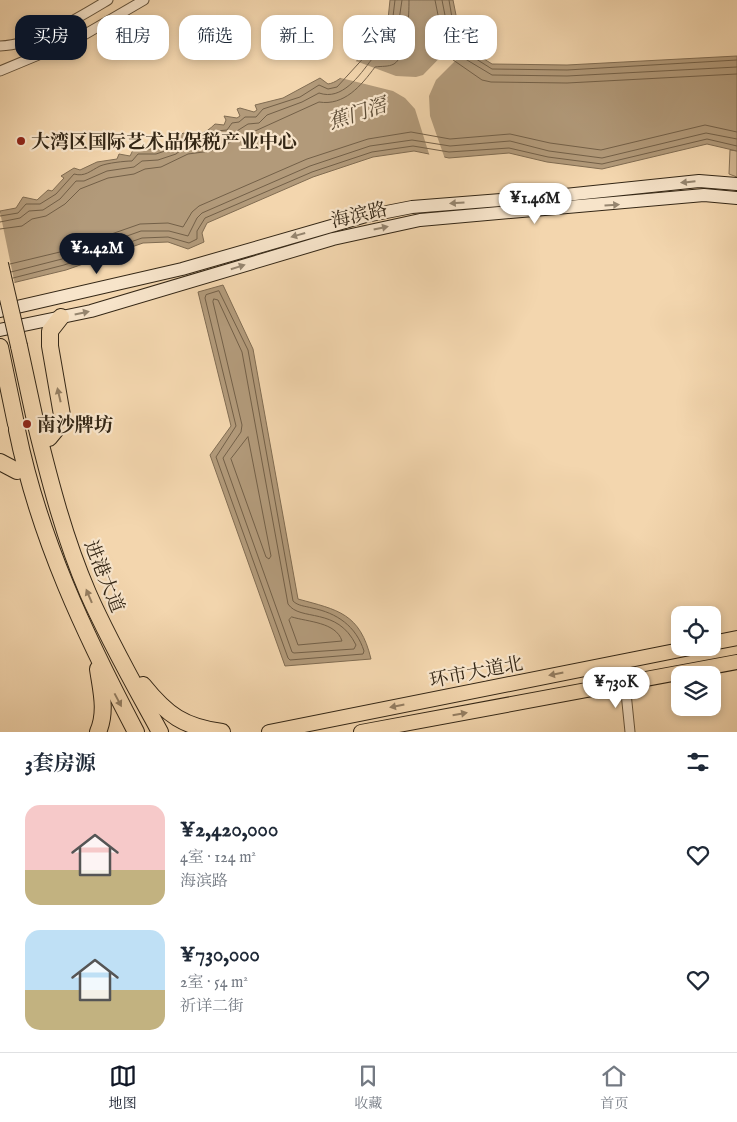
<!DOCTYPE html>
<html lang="zh">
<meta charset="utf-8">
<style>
:root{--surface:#fff;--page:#f2f2f3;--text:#1f2937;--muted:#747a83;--line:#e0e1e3;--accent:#111827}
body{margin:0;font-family:"IM FELL English","Noto Serif SC",serif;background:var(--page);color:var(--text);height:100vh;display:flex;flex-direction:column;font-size:19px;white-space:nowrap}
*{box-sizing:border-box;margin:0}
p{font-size:16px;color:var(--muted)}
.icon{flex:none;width:28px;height:28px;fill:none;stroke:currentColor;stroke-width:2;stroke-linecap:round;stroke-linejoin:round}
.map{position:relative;height:732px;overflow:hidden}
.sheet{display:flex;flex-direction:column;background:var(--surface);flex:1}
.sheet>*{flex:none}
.hud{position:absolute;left:15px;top:15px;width:708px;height:45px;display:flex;gap:10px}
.controls{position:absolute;left:671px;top:606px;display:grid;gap:10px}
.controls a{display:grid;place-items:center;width:50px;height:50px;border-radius:10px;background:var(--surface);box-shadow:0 2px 8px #0003;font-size:25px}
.price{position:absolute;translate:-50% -42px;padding:0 11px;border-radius:18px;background:#fff;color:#222;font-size:16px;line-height:32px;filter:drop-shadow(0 1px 2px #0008)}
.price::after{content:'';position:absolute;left:50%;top:30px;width:15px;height:11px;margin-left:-8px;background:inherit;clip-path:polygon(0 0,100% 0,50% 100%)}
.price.on{background:var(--accent);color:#fff}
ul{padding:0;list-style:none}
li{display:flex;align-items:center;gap:15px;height:125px;padding:0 25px}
li span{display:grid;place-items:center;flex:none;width:140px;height:100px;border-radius:15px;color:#555}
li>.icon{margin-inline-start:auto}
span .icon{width:60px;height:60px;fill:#fffc;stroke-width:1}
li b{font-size:21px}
h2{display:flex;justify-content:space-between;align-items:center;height:60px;padding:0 25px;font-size:21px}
.tag{padding:0 18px;border-radius:15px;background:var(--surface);box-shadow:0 2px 8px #0003;font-size:18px;line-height:45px}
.tag.on{background:var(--accent);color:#fff}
.tabs{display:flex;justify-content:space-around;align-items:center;height:70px;border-top:1px solid var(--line);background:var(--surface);font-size:14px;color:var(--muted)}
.tabs a{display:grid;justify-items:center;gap:2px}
.tabs .on{color:var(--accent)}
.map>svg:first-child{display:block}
.green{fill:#d3b894;stroke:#847055}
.water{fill:#b29a7a;stroke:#806c52}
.pier{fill:#f3d6ae}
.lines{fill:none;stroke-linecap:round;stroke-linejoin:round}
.shore{stroke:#736048;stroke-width:1}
.highway-tunnel{stroke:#cdb390;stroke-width:16;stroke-dasharray:16 8;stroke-linecap:butt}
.street-casing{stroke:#64533c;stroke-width:11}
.secondary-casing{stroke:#342716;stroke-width:14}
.primary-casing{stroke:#342716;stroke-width:16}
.highway-casing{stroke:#342716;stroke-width:18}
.street{stroke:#f7e4ca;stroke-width:9}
.secondary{stroke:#f7e4ca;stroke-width:12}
.primary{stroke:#f3d6ae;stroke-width:14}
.highway{stroke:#f3d6ae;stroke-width:16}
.highway-bridge-casing{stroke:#342716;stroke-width:18;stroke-linecap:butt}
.highway-bridge{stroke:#f3d6ae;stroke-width:16}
.oneway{fill:#968670}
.oneway2{fill:#947e62}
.poi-dot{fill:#8f2418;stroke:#f7e4ca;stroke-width:2}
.labels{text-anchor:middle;stroke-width:4.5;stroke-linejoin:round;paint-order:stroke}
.poi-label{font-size:19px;font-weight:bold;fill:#342716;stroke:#f7e4ca;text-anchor:start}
.street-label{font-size:19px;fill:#342716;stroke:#f7e4ca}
.water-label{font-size:20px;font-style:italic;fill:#5a4a34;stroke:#f7e4ca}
</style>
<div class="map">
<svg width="737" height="732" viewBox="0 0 737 732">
<rect width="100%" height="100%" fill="#f3d6ae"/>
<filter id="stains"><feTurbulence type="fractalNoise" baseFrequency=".004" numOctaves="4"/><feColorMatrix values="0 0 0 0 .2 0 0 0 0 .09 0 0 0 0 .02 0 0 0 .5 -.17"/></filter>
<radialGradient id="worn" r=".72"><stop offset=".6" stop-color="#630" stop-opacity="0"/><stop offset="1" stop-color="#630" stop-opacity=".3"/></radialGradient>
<polygon class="green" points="730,150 737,151 737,177 729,174"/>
<g class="water">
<path d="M390,0h63l9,45 30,19 75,1 170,-9v95l-30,-7 -105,25 -55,-7 -38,-9 -60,5 -35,-7 -41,6 -60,20 -106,46 -5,10 2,9 -16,7 -20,-7 -25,1 -77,27 -66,16v-75l16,-3 7,-11 14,3 11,-10 4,1 12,-13 -3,-2 13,-8 6,2 17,-8 20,-3 2,-5 11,2 4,-8c19,3 36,0 49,-15 13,4 22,1 32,-9l9,1 2,-5 -2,-4 13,2 3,-2 -3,-7 3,-1 14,4 3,-2 -2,-5 28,-7 37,-20 8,6c15,-2 30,-25 39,-37l18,1z"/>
<path d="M223,285l30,64 45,250c40,11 62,14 73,60l-86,7 -75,-211 21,-29 -33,-134z"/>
</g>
<g class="pier">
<polygon points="462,35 464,43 469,47 436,80 429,96 430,116 445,159 430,157 415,109 405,98 393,91 337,77 353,60 396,76 416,77 423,75"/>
<polygon points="0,212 15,285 0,288"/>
</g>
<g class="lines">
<g class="shore">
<polyline points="435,0 446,55 482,80 491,82 567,83 737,74"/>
<polyline points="442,0 452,51 492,75 567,76 737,67"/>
<polyline points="449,0 457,47 492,69 567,70 737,60"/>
<path d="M0,216l18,-3 8,-9h14l16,-10 18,-20c11,3 16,-3 26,-8 7,-3 25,-5 32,-5l6,-7h18l18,-6 10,-9 14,1 18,-9 11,-1 5,-7 7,-1 6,-5h11l7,-8 37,-12 19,-12 9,4 9,-2 32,-35 15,1 5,-3 6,-50"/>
<path d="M0,222l20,-4 9,-7 14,-1 17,-11 16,-18h8l23,-10 27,-4 8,-6 16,-1 18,-6 10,-8 21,-1 11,-7 11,-2 19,-12 11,-1 8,-8 35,-13 17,-9c23,8 40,-17 53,-34h15l7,-5 8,-54"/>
<path d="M0,229l22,-3 10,-7 14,-3 19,-12 15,-15 28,-11 26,-4 11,-5 16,-2 27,-13 23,-3 108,-49c25,4 42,-16 56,-35 7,-1 13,0 19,-3 14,-9 15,-49 15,-64"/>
<polyline points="10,264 60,252 140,224 168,223 183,227 192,212 199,206 307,159 368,139 411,132 450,139 510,134 550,143 601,150 705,125 737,132"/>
<polyline points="11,272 62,259 141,231 169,231 188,236 197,218 202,213 310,166 370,146 412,140 450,146 510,141 549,151 602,158 706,133 737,139"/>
<polyline points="13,278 64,265 142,238 168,237 189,243 197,239 197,231 205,218 312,172 372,152 413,146 449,152 509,148 548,157 602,164 707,139 737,146"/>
<path d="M219,291l29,59 45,251c5,5 12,5 19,7 25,5 44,18 52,43l-1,3 -73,6 -2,-2 -72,-201 20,-31 -31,-128 1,-3z"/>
<path d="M214,299l4,1 24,52 46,252c12,18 49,2 68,41l-2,4 -60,4 -2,-1 -69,-194 18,-26 1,-7 -29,-123z"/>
<polygon points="248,437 271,556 269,559 266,557 231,459"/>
<path d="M292,617c16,5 44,5 50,24l-44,4 -9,-25z"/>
</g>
<polyline class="highway-tunnel" points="44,418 45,424"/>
<defs>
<g id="street">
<path d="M0,46c35,-1 78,-28 108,-46"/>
<polyline points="0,71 77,39 144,0"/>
<polyline points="625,683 630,732"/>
</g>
<g id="secondary">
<polyline points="0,311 182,269 366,216 412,207 565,195 699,181 737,184"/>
<polyline points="0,330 91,311 333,239 420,220 704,195 737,198"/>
</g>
<g id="primary">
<polyline points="712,643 737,638"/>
<polyline points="269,732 690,648"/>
<polyline points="361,732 737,662"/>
</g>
<g id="highway">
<polyline points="19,346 35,420"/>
<polyline points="0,347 16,424"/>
<path d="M36,425c14,57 29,115 52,168 21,48 47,93 72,139"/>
<path d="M17,430c22,108 68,205 119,302"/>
<polyline points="49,438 63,421 50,346 50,331 61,317"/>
<polyline points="0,462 17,471"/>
<path d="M143,685c24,30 41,42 79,47"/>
<path d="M98,732c9,-20 3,-42 0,-63"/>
</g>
</defs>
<use href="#street" class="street-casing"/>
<use href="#secondary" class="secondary-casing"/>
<use href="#primary" class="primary-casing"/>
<use href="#highway" class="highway-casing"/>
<use href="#street" class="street"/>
<use href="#secondary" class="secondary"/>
<use href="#primary" class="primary"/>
<use href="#highway" class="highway"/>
<defs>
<polyline id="highway-bridge" points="0,264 19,346"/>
</defs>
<use href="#highway-bridge" class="highway-bridge-casing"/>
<use href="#highway-bridge" class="highway-bridge"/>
</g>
<defs><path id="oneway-solid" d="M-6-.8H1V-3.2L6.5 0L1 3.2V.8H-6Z" transform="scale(1.25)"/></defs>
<g class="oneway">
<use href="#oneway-solid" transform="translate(688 182) rotate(174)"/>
<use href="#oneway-solid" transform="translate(457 203) rotate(176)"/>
<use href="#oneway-solid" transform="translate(612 205) rotate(-4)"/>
<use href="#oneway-solid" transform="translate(381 228) rotate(-12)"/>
<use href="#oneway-solid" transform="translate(298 235) rotate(164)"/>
<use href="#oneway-solid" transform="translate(238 267) rotate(-17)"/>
<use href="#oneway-solid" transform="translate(82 313) rotate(-12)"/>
</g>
<g class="oneway2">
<use href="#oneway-solid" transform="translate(59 395) rotate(-103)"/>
<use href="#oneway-solid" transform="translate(89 596) rotate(-113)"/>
<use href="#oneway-solid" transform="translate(556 674) rotate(169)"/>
<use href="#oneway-solid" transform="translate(118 700) rotate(62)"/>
<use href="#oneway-solid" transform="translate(397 706) rotate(169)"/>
<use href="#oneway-solid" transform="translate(460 714) rotate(-10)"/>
</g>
<g class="poi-dot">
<circle cx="21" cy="141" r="5"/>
<circle cx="27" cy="424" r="5"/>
</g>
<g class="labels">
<g class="poi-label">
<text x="31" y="148">大湾区国际艺术品保税产业中心</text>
<text x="37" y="431">南沙牌坊</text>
</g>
<g class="street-label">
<text transform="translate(359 214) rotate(-13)" y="7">海滨路</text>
<text transform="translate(105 576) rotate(68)" y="7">进港大道</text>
<text transform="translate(476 671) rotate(-11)" y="7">环市大道北</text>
</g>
<g class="water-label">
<text transform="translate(357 113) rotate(-18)" y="7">蕉门滘</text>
</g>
</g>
<rect width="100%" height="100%" filter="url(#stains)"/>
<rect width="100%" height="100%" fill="url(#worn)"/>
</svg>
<div class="controls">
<a><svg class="icon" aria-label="locate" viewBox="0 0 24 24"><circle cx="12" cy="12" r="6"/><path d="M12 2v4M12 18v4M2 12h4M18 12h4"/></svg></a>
<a><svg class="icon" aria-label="layers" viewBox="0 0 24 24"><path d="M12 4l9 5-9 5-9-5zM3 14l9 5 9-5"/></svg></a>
</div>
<b class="price" style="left:535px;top:225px">¥1.46M</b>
<b class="price on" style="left:97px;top:275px">¥2.42M</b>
<b class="price" style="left:616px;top:709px">¥730K</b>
<div class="hud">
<a class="tag on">买房</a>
<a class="tag">租房</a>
<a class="tag">筛选</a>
<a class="tag">新上</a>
<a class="tag">公寓</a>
<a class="tag">住宅</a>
</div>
</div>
<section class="sheet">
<h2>3套房源<svg class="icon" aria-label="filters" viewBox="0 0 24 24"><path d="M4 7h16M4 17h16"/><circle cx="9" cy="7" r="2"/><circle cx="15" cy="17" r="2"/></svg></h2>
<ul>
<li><span style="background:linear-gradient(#f6c9c9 65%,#c2b280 0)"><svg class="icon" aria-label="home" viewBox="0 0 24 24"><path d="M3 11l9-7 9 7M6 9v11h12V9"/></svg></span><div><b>¥2,420,000</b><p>4室 · 124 m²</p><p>海滨路</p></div><svg class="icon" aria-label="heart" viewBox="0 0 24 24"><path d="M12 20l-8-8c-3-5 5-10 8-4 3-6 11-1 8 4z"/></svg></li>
<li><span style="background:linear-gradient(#bfe0f5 60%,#c2b280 0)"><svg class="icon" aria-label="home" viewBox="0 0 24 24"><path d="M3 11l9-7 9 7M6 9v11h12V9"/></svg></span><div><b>¥730,000</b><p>2室 · 54 m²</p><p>祈详二街</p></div><svg class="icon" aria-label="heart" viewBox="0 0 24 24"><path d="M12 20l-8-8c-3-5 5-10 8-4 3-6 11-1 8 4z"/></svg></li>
</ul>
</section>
<nav class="tabs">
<a class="on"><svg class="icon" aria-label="map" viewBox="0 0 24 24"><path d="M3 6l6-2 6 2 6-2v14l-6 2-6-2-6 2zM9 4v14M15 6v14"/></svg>地图</a>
<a><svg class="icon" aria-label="saved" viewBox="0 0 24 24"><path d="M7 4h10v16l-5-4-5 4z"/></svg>收藏</a>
<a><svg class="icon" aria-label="home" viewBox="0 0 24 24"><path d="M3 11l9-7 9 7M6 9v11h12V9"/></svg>首页</a>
</nav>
